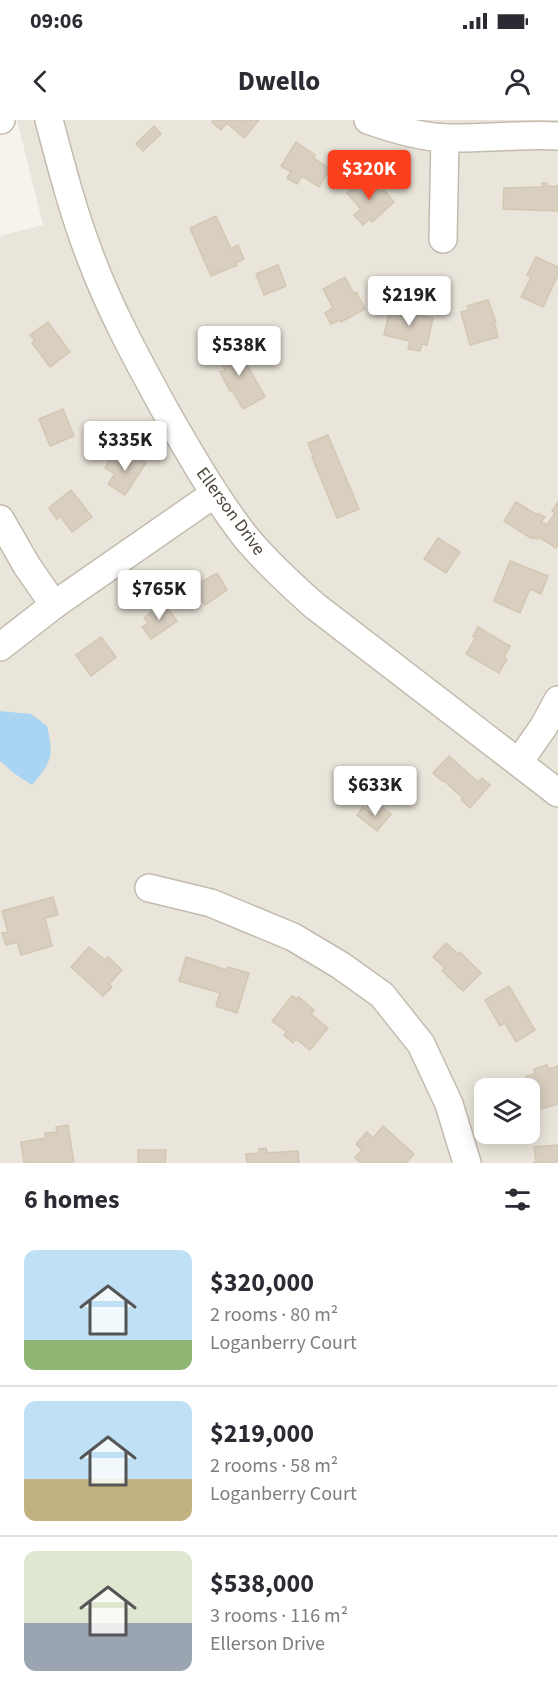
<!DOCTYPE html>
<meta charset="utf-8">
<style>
:root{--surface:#fff;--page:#f2f2f3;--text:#2b2b33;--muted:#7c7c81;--line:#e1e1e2;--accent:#fc3f1d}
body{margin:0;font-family:"Source Sans 3",sans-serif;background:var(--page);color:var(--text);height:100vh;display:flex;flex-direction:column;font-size:22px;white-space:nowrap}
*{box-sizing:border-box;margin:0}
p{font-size:20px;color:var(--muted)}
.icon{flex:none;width:33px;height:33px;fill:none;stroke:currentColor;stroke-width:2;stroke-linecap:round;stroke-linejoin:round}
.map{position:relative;height:1043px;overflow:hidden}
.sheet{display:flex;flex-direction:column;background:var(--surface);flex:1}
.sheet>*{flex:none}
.buttons{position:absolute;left:474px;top:958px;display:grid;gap:12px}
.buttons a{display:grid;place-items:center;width:66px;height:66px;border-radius:12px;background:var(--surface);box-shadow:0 3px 15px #0003;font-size:30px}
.price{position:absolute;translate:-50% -51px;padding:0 14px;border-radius:6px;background:#fff;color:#222;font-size:20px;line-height:39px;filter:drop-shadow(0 2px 3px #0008)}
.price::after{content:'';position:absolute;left:50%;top:36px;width:18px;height:14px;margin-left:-9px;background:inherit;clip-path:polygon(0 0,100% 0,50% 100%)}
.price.current{background:var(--accent);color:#fff}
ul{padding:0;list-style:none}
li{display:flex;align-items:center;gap:18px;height:150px;padding:0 24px}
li+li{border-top:2px solid var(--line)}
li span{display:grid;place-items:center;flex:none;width:168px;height:120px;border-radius:12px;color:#555}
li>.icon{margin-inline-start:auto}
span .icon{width:72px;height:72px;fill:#fffc;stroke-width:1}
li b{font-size:26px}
h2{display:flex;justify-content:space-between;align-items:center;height:72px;padding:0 24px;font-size:26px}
.status{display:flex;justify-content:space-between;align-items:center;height:42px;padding:0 30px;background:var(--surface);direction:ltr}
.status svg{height:16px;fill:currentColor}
header{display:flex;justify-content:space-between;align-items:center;height:78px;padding:0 24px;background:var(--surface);font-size:27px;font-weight:700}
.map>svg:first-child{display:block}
.residential{fill:#eae5da;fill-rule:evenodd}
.water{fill:#a9d4f2}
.building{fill:#d8cfc1;stroke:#d3c7b4;stroke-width:1.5}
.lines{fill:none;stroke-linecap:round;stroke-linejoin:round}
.minor-casing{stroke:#c2bbae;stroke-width:30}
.minor{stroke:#fff;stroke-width:27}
.labels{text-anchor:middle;stroke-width:6;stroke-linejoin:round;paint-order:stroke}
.street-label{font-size:18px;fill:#4b4439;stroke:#fff}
</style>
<div class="status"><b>09:06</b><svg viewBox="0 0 49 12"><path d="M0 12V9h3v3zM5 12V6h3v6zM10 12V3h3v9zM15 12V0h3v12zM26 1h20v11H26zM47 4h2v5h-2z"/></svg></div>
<header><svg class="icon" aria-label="back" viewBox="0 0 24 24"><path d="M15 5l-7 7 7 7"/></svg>Dwello<svg class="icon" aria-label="person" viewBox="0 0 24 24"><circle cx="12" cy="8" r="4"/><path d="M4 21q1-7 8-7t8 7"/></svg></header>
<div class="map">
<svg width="558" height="1043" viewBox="0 0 558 1043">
<rect width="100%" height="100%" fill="#f6f3ec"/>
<path class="residential" d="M17,0h541v1043h-558v-927l43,-11zM484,969h46v45h-46z"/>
<path class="water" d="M0,591l31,3 16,12c7,31 5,35 -15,59l-17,-11 -15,-13z"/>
<g class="building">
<polygon points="213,0 259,0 244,18 227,3 221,10 212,2"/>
<polygon points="154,6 161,14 143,31 136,24"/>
<polygon points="296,22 315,35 313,38 330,49 319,67 302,56 297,64 287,58 291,52 281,46"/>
<polygon points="366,56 381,72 384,70 394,82 372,102 370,99 363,105 354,95 361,89 347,73"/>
<polygon points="542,63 547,63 547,66 558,66 558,91 503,89 504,68 542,67"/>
<polygon points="216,96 231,129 238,125 244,139 236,143 237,145 211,156 190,108"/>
<polygon points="536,137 558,147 558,155 543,187 521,177 531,157 527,155"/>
<polygon points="278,145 286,166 264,175 256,154"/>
<polygon points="345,157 354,174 356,172 365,189 341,202 340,200 331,204 325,193 333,188 323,169"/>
<polygon points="488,180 496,202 494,202 498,217 470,225 461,192 469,190 467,186"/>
<polygon points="402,188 423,193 422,196 433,198 427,225 422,224 420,231 408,229 410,221 384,215 390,189 401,191"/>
<polygon points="48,202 70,232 50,247 32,223 35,221 30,215"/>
<polygon points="235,223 265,277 243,289 232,270 230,271 220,252 225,250 216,233"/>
<polygon points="63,289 74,316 50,326 39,299"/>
<polygon points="328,315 359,389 337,398 312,337 313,336 308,323"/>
<polygon points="128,331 146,343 125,375 108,364 115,354 105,348 112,336 121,342"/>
<polygon points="71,370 92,397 72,412 60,396 57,399 49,388"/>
<polygon points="516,382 537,395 538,393 545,397 541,402 547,405 555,393 552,391 558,382 558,424 556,428 539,417 537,419 533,417 532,419 504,401"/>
<polygon points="438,418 460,432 446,453 424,439"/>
<polygon points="510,441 548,456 541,474 530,469 520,493 494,481"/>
<polygon points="217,453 227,470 205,485 193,467"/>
<polygon points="164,483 177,501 151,519 142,507 148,503 144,498"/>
<polygon points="478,507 510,526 504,537 507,539 499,553 466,534 476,517 473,516"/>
<polygon points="101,517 116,537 91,556 76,535"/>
<polygon points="449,636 478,662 482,658 490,665 470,688 461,680 463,678 443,660 442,661 433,653"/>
<polygon points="391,660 407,672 397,685 382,673"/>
<polygon points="381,686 391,694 377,711 357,695 363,687 373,695"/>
<polygon points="53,777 58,795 45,798 52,826 21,835 17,822 6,825 2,813 8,812 2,791"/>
<polygon points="446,823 458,834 460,832 481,853 463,871 442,851 445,848 433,837"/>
<polygon points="89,827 105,840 108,837 122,850 109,864 112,867 103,876 71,847"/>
<polygon points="186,837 227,850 228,847 249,853 237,893 216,886 220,873 179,861"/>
<polygon points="509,866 535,910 516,922 505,903 500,906 485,880"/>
<polygon points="292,876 297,879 299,877 314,890 311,894 328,908 310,930 296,919 293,923 284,915 287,912 272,901"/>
<polygon points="547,945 549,949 558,946 558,984 530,992 530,969 522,969 522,967 529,964 526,956 535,954 534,949"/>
<polygon points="68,1005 74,1043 24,1043 21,1022 46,1018 45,1013 57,1012 56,1007"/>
<polygon points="383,1006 414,1034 406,1043 361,1043 355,1038 362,1030 356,1024 367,1012 373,1018"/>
<polygon points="558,1025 558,1043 533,1043 536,1042 534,1027"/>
<polygon points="266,1028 267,1033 298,1031 299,1043 247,1043 246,1034 259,1033 259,1029"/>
<polygon points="138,1030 166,1030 165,1043 138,1043"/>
</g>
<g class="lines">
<defs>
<g id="minor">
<polyline points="0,0 1,0"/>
<path d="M49,0c12,45 24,92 41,136 20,54 48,105 76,156 24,42 48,84 78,123 21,26 46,49 71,71l243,187"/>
<path d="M368,0c25,9 51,17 78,18 37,1 75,-4 112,-2"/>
<polyline points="443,119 445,18"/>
<polyline points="0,399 27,446 54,485"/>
<polyline points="0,527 54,485 214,374"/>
<polyline points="519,642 544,606 558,580"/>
<polyline points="149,768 211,783 293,817 340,845 382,875 421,924 449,984 467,1043"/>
</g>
</defs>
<use href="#minor" class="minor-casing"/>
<use href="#minor" class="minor"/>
</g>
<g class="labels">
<g class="street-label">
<text transform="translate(231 391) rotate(54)" y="6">Ellerson Drive</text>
</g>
</g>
</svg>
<div class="buttons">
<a><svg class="icon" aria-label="layers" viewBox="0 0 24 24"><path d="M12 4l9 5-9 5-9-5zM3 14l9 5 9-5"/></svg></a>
</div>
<b class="price current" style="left:369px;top:81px">$320K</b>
<b class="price" style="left:409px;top:207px">$219K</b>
<b class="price" style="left:239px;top:257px">$538K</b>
<b class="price" style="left:125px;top:352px">$335K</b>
<b class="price" style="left:159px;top:501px">$765K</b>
<b class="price" style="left:375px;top:697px">$633K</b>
</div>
<section class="sheet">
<h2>6 homes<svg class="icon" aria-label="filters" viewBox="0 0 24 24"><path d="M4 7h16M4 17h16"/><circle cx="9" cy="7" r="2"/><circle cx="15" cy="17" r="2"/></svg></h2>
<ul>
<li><span style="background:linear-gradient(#bfe0f5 75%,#8fb573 0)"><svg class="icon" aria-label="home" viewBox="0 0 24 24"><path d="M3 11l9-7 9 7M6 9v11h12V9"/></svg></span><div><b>$320,000</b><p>2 rooms · 80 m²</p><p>Loganberry Court</p></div></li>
<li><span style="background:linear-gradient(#bfe0f5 65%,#c2b280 0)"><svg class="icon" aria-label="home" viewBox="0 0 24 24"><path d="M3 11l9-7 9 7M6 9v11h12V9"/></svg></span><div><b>$219,000</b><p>2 rooms · 58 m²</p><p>Loganberry Court</p></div></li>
<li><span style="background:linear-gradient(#dfe7d0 60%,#9aa5b1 0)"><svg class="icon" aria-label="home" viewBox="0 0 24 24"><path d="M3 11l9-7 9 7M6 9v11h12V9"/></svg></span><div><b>$538,000</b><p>3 rooms · 116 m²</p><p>Ellerson Drive</p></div></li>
</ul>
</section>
